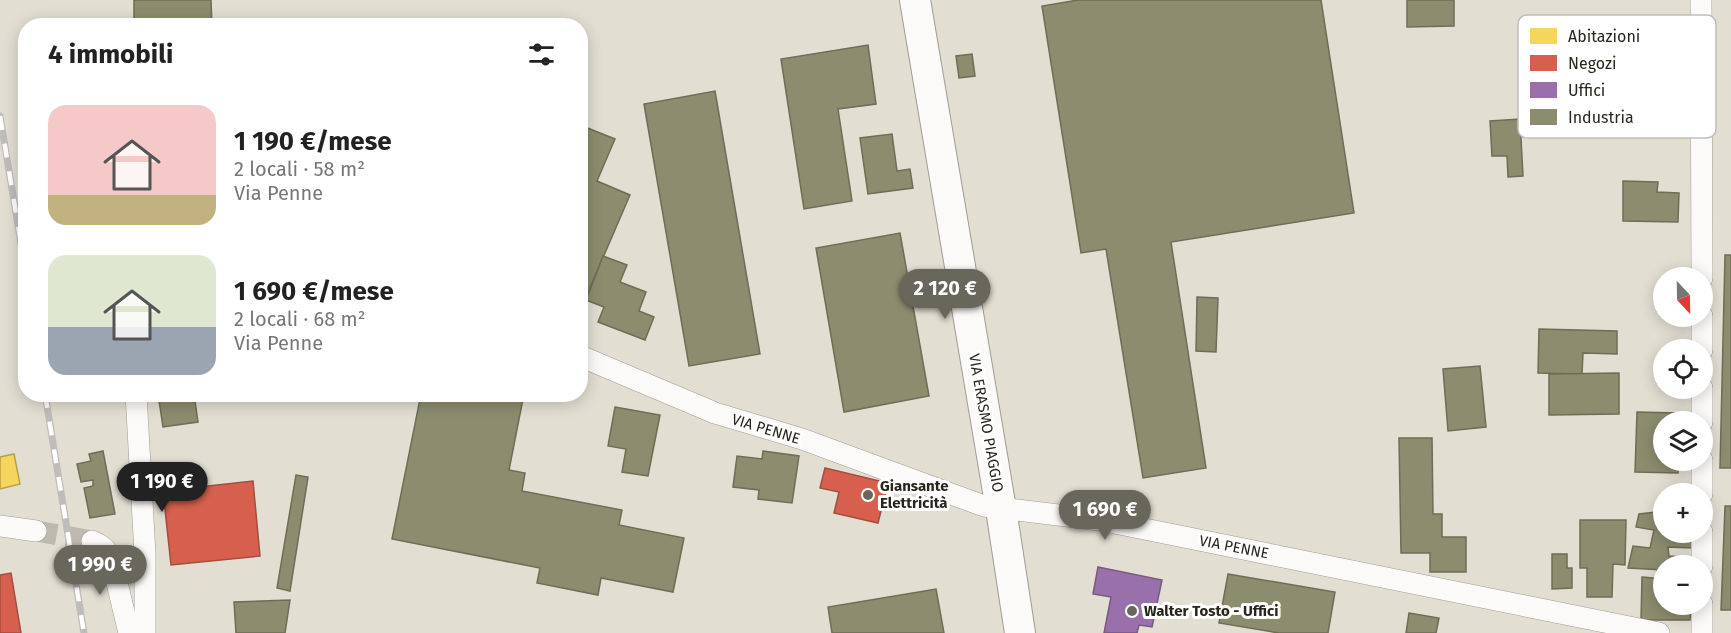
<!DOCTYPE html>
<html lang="it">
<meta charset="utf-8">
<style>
:root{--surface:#fff;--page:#f6f6f6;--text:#222;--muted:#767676;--accent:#69665c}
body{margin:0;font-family:"Fira Sans",sans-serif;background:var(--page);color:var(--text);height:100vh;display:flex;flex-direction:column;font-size:22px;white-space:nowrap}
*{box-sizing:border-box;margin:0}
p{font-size:20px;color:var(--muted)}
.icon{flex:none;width:33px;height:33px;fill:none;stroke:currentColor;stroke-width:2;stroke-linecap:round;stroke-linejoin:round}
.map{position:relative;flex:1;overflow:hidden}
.side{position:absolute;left:18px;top:18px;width:570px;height:384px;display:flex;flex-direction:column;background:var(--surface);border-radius:24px;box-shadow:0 3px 15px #0003}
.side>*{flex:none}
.needle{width:39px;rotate:158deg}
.tools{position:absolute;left:1653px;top:267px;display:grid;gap:12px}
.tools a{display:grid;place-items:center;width:60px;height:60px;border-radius:50%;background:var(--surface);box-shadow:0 3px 15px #0003;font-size:30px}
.price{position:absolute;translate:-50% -51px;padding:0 14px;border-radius:21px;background:var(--accent);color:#fff;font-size:20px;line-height:39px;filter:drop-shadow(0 2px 3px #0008)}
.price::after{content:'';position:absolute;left:50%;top:36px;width:18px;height:14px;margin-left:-9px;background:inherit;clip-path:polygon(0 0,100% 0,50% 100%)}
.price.active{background:#222;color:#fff}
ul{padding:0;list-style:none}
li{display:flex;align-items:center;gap:18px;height:150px;padding:0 30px}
li span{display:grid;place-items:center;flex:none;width:168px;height:120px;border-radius:18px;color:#555}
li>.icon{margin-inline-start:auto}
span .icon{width:72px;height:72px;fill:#fffc;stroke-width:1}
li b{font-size:26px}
h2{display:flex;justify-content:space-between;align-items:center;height:72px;padding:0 30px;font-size:26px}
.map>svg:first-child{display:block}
.homes{fill:#f6d55c;stroke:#b8a049;stroke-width:1.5}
.shops{fill:#d6604d;stroke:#a24e3f;stroke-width:1.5}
.offices{fill:#9970ab;stroke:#775a80;stroke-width:1.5}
.industry{fill:#8c8c6e;stroke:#6e6d56;stroke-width:1.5}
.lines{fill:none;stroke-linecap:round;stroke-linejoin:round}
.street-tunnel{stroke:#bdb9ae;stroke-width:21;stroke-dasharray:21 10;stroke-linecap:butt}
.street-casing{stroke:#9f9d93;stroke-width:22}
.secondary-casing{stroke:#9f9d93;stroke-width:32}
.street{stroke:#fbfaf8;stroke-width:21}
.secondary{stroke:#fbfaf8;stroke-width:30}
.rail-casing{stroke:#bebdba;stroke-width:7}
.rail{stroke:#fff;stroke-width:4.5;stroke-dasharray:14;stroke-linecap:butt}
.poi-dot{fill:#69665c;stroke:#fff;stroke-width:2}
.labels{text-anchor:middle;stroke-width:6;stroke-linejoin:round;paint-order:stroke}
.street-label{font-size:15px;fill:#28251d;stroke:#fff}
.poi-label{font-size:15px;font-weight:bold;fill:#28251d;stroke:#fff;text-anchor:start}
.key{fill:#fff;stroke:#bebebb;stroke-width:1.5}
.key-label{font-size:16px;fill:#28251d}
</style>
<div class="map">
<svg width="1731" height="633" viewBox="0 0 1731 633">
<rect width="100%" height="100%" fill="#e2ded2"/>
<polygon class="homes" points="14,454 20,484 0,489 0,457"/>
<g class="shops">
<polygon points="825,468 888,483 878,523 834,513 839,492 820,488"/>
<polygon points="253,481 260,556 171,565 163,491"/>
<polygon points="11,573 21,633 0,633 0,575"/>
</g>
<polygon class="offices" points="1098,567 1162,580 1152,627 1139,625 1137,633 1104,633 1111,597 1093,594"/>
<g class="industry">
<polygon points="134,0 211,0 212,26 134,26"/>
<polygon points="1078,0 1321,0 1354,213 1171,242 1206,468 1143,478 1106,249 1081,253 1042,6"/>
<polygon points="1407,0 1454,0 1454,26 1407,27"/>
<polygon points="868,45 876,104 838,109 852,201 804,209 781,59"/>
<polygon points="972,54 975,76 959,78 956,56"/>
<polygon points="715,91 760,354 689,366 644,104"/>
<polygon points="1520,119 1523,176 1508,177 1507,156 1492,156 1490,121"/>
<polygon points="585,127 615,139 597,181 630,195 580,311 580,138"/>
<polygon points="892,134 897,171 910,169 913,188 868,194 860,138"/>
<polygon points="1623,181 1658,182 1657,192 1679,193 1678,222 1623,221"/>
<polygon points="900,233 929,396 844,412 816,248"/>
<polygon points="1725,255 1731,255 1731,468 1720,468"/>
<polygon points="603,256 627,265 620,282 646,292 639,311 654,317 645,340 598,322 604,307 586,300"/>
<polygon points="1197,297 1218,298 1216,352 1196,351"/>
<polygon points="1539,329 1617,331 1617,354 1583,353 1582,374 1538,373"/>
<polygon points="1480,366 1486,427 1448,431 1443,369"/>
<polygon points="1619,373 1619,414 1549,415 1549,374"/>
<polygon points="158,394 194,394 198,422 163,427"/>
<polygon points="421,394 524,394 509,470 525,473 522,491 622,510 619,525 684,538 673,592 601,578 598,595 537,583 540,568 392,539"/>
<polygon points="615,407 660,415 648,476 622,472 626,449 608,446"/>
<polygon points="1637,412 1679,413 1679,422 1664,422 1664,460 1678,460 1678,473 1635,472"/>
<polygon points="1399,438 1432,438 1433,514 1442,514 1442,537 1466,537 1466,572 1430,572 1430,553 1401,553"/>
<polygon points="103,451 115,514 90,518 84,488 93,486 93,480 81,482 77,464 91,461 89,454"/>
<polygon points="763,451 799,456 792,503 758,499 759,490 733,487 737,456 762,459"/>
<polygon points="296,475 308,477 290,591 277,588"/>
<polygon points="1725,506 1731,506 1731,610 1721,610"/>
<polygon points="1664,511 1664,532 1689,532 1693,548 1668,547 1669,556 1694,558 1693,566 1664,566 1664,570 1628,568 1633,546 1650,548 1654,530 1636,527 1639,514"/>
<polygon points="1580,520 1626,520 1625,565 1613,564 1612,597 1587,597 1587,568 1580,568"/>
<polygon points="1552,554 1567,554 1567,568 1572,568 1572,588 1552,589"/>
<polygon points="1228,574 1335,592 1328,633 1279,633 1219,623"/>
<polygon points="1642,577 1664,579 1664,604 1691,604 1690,620 1641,620"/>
<polygon points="936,589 944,633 832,633 828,607"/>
<polygon points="290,600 285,633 236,633 234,602"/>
<polygon points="1409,613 1439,618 1436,633 1406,633"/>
</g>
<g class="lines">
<polyline class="street-tunnel" points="36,531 92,541"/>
<defs>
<g id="street">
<polyline points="1701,0 1702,278"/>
<polyline points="1702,316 1702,350"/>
<polyline points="580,356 715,413 802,439 984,506 1100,520 1659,633"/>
<polyline points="1702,388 1702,422"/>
<polyline points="136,394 145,554 145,633"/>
<polyline points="1702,460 1702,494"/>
<polyline points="0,526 36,531"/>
<polyline points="1702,532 1702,566"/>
<path d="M92,541c11,4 16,10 20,21l17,71"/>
<polyline points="1702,604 1702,633"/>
</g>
<polyline id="secondary" points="915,0 1001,509 1020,633"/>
</defs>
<use href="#street" class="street-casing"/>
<use href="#secondary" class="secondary-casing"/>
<use href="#street" class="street"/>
<use href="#secondary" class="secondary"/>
<defs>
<g id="rail">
<polyline points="0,116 26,274"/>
<polyline points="45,394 84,633"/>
</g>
</defs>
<use href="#rail" class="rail-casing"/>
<use href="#rail" class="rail"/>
</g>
<g class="poi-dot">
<circle cx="868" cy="495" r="6"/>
<circle cx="1132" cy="611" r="6"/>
</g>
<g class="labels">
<g class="street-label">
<text transform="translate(986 423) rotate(80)" y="5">VIA ERASMO PIAGGIO</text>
<text transform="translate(766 429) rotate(17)" y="5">VIA PENNE</text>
<text transform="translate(1234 547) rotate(11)" y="5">VIA PENNE</text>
</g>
<g class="poi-label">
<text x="880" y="491">Giansante<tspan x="880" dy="17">Elettricità</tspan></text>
<text x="1144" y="616">Walter Tosto - Uffici</text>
</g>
</g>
<rect x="1518" y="15" width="198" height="123" rx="9" class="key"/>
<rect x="1530" y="28" width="27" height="16" fill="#f6d55c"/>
<rect x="1530" y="55" width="27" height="16" fill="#d6604d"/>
<rect x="1530" y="82" width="27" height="16" fill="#9970ab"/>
<rect x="1530" y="109" width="27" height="16" fill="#8c8c6e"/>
<g class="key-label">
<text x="1568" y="42">Abitazioni</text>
<text x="1568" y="69">Negozi</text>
<text x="1568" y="96">Uffici</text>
<text x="1568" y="123">Industria</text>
</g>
</svg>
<div class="tools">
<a><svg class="needle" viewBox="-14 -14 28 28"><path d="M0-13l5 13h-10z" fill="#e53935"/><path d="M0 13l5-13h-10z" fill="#767676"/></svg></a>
<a><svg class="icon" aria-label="locate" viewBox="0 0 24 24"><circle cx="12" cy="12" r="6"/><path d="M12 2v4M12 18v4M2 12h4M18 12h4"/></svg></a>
<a><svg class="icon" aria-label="layers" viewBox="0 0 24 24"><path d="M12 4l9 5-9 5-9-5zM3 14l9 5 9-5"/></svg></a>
<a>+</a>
<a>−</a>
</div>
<b class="price" style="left:945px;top:320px">2 120 €</b>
<b class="price active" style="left:162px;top:513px">1 190 €</b>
<b class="price" style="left:1105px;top:541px">1 690 €</b>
<b class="price" style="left:100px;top:596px">1 990 €</b>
<section class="side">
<h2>4 immobili<svg class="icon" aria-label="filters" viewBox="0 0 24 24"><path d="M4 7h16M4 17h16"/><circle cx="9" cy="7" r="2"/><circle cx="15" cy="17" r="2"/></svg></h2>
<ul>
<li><span style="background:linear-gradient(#f6c9c9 75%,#c2b280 0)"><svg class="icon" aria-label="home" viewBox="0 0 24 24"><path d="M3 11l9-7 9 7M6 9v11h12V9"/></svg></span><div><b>1 190 €/mese</b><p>2 locali · 58 m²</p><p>Via Penne</p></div></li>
<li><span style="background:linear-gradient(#dfe7d0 60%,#9aa5b1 0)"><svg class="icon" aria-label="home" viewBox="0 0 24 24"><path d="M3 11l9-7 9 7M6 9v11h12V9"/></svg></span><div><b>1 690 €/mese</b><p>2 locali · 68 m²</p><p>Via Penne</p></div></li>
</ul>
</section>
</div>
